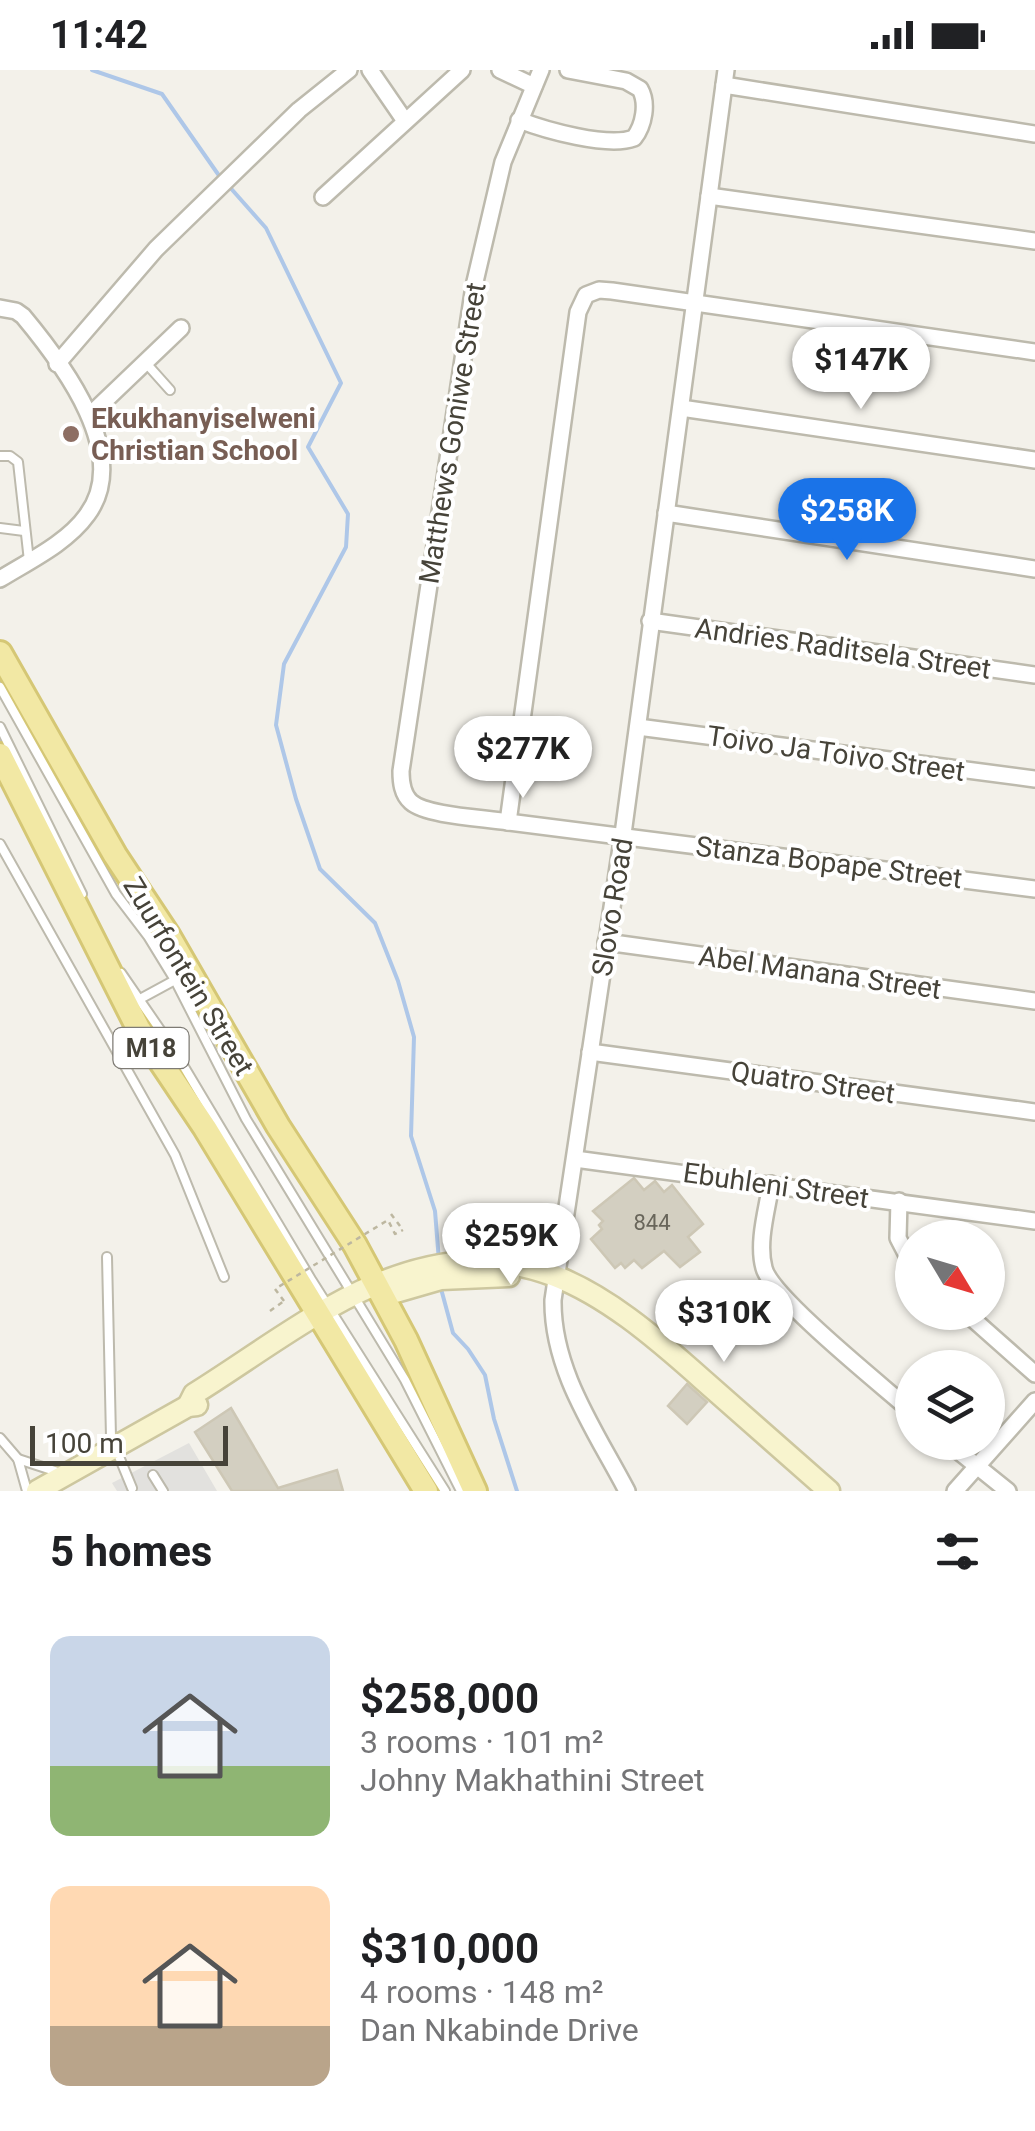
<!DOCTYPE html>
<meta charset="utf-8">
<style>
:root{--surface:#fff;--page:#f6f6f6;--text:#202124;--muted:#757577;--accent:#1a73e8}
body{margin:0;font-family:Roboto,sans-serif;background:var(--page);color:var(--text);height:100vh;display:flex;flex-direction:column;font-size:38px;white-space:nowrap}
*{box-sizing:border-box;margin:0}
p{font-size:32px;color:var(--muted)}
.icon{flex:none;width:55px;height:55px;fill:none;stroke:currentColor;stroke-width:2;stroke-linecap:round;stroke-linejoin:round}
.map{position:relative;height:1421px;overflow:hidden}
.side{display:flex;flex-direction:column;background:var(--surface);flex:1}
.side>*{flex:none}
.needle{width:65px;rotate:128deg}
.buttons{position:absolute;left:895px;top:1150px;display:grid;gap:20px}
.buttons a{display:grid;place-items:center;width:110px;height:110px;border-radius:50%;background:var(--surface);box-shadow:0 2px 8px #0004;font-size:50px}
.scale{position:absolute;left:30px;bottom:25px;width:198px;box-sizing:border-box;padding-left:10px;border:5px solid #464339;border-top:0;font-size:28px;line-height:35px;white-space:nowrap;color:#464339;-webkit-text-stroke:8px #fff;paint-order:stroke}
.price{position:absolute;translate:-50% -85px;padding:0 22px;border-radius:35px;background:#fff;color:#222;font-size:32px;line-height:65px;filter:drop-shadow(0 2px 5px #0008)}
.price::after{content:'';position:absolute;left:50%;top:60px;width:30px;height:22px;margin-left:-15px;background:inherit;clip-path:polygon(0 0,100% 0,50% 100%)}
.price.on{background:var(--accent);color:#fff}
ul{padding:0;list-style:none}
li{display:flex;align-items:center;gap:30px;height:250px;padding:0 50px}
li span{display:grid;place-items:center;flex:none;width:280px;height:200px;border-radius:20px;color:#555}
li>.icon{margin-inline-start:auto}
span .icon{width:120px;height:120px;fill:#fffc;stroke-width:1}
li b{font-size:42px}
h2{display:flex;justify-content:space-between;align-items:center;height:120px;padding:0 50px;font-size:42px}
.status{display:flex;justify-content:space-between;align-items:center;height:70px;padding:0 50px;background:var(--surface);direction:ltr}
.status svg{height:28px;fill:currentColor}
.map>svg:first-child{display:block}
.parking{fill:#e2e1de}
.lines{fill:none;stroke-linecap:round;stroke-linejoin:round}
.stream{stroke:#aec7e8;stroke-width:4}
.building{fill:#d3cfc1;stroke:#cdc7b5;stroke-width:2.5}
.lane-casing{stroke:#bdbaad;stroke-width:12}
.street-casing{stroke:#bdbaad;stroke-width:20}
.secondary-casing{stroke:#cdc79f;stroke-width:25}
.primary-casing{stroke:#d5c775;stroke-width:28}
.path{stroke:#bdb7a0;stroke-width:2.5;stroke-dasharray:5 5;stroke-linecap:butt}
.lane{stroke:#fff;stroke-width:8}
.street{stroke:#fff;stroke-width:15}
.secondary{stroke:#f8f4ce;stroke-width:20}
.primary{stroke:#f2e8a4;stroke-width:22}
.path-bridge{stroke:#bdb7a0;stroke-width:2.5;stroke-dasharray:5 5;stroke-linecap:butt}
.education-dot{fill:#8d6e63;stroke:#fff;stroke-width:4}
.labels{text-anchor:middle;stroke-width:8;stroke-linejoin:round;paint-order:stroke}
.number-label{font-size:22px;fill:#69665b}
.shield{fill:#fff;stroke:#7e7b74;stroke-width:2.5}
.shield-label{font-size:25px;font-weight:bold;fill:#464339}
.education-label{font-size:28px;font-weight:bold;fill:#785e54;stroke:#fff;text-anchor:start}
.street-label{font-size:28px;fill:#464339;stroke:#fff}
</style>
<div class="status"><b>11:42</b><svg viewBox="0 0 49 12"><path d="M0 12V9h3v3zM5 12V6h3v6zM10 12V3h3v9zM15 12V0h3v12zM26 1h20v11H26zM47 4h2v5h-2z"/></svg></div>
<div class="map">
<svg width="1035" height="1421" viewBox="0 0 1035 1421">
<rect width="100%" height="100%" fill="#f3f1ea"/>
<polygon class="parking" points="189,1373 217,1421 117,1421 112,1413"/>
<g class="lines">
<g class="stream">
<polyline points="92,0 162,24 220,107"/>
<polyline points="227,114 266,158 341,313 308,377 348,444 346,477 284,594 276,655 296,729 320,799 375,853 398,911 414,967 411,1066 435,1141 439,1191"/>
<polyline points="440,1215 453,1263 468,1279 485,1305 494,1349 517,1421"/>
</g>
</g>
<g class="building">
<polygon points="634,1108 644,1120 655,1111 664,1122 672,1115 703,1154 688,1167 700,1182 680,1197 664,1181 642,1198 634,1190 625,1198 621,1193 615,1198 591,1169 602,1159 599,1155 603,1151 593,1141"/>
<polygon points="687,1314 707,1332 687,1354 668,1336"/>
<polygon points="231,1338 278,1418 337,1400 343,1421 232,1421 195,1362"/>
</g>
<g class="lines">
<defs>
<g id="lane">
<polyline points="145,292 170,320"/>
<polyline points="0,386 10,386 18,392 29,491"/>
<polyline points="0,458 24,461"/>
<polyline points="0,617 116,824 148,866 175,910 246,1049 405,1310 461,1421"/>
<polyline points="0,657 82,824"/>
<polyline points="0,774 175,1085 224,1207"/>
<polyline points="121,903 174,980 312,1211 445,1421"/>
<polyline points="140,929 175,910"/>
<polyline points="107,1187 111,1367 132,1418"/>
<polyline points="0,1368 18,1389 27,1421"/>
<polyline points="18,1389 61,1403"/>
<polyline points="153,1405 163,1421"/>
</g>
<g id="street">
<polyline points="370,0 405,51"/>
<polyline points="500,0 534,16"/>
<path d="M541,0l-38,92 -29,124 -73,485c0,11 1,23 10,31 16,14 74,16 97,20l527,67"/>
<polyline points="724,15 1035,64"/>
<path d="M519,50c26,10 89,28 115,18 10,-13 14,-35 6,-49l-14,-8 -58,-11"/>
<polyline points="709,126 1035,171"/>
<polyline points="323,127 462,0"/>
<path d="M0,238l16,3 7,5c40,48 109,139 64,199 -20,28 -58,46 -87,64"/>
<polyline points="57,294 156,179 299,40 349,0"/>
<polyline points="681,338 1035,390"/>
<polyline points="90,345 181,258"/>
<polyline points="666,443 1035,499"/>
<polyline points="650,551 1035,605"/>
<polyline points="638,657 1035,709"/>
<polyline points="508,752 578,242 586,225 599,220 612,221 1035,282"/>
<polyline points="606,872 1035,931"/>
<polyline points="590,982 1035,1042"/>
<polyline points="575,1089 1035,1151"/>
<path d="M771,1114c-4,26 -14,58 -7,84 7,29 120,119 148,144"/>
<polyline points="899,1131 898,1168 912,1195"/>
<polyline points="965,1242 1035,1304"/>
<polyline points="947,1372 1008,1421"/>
<path d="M627,1421c-32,-61 -75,-121 -74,-191l70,-466 103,-764"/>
<polyline points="955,1421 1035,1331"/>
</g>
<g id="secondary">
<polyline points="396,1222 441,1209 509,1206"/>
<path d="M188,1336l6,-12c58,-36 120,-84 183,-110 141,-58 223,4 326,96 42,37 84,74 126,111"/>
<polyline points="37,1421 188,1336 197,1335"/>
</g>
<g id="primary">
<polyline points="0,583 115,785 168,865 278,1056 355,1175 406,1270 475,1421"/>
<polyline points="0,685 138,958 205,1058 426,1421"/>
</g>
</defs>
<use href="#lane" class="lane-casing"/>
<use href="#street" class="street-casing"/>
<use href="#secondary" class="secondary-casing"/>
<use href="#primary" class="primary-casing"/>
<g class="path">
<polyline points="391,1144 403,1160"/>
<polyline points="270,1241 284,1231"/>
</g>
<use href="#lane" class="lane"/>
<use href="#street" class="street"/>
<use href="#secondary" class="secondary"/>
<use href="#primary" class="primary"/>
<polyline class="path-bridge" points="284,1231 275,1219 388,1150 395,1164 403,1160"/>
</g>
<circle class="education-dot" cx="71" cy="364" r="10"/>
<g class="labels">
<g class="number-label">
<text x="652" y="1160">844</text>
</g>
<rect class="shield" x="113.5" y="958" width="75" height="40" rx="8"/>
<g class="shield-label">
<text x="151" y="987">M18</text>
</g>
<g class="education-label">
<text x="91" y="358">Ekukhanyiselweni<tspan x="91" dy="32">Christian School</tspan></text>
</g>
<g class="street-label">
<text transform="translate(452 363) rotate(-81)" y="10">Matthews Goniwe Street</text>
<text transform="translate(843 578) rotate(8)" y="10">Andries Raditsela Street</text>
<text transform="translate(836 683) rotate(8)" y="10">Toivo Ja Toivo Street</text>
<text transform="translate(829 792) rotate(7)" y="10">Stanza Bopape Street</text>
<text transform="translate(612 837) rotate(-81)" y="10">Slovo Road</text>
<text transform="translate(820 902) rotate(8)" y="10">Abel Manana Street</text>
<text transform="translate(189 906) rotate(59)" y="10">Zuurfontein Street</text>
<text transform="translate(813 1012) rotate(8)" y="10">Quatro Street</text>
<text transform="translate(776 1115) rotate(8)" y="10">Ebuhleni Street</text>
</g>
</g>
</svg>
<div class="buttons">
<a><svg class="needle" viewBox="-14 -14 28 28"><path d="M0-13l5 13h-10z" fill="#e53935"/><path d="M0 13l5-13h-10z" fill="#757577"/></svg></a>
<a><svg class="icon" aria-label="layers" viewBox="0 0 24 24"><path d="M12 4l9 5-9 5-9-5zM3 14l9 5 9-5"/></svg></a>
</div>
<div class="scale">100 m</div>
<b class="price" style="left:861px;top:342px">$147K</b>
<b class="price on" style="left:847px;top:493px">$258K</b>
<b class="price" style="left:523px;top:731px">$277K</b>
<b class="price" style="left:511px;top:1218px">$259K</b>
<b class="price" style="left:724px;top:1295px">$310K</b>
</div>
<section class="side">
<h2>5 homes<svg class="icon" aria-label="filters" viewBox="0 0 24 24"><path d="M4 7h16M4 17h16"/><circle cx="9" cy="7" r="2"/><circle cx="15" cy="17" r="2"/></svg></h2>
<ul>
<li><span style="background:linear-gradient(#c9d6e8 65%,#8fb573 0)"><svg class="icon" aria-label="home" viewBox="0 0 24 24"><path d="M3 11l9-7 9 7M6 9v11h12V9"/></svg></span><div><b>$258,000</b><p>3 rooms · 101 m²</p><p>Johny Makhathini Street</p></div></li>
<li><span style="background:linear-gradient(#ffd9b3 70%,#b9a48a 0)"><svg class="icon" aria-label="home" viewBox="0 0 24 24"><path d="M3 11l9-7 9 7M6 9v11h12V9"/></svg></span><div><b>$310,000</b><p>4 rooms · 148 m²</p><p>Dan Nkabinde Drive</p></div></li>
</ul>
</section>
